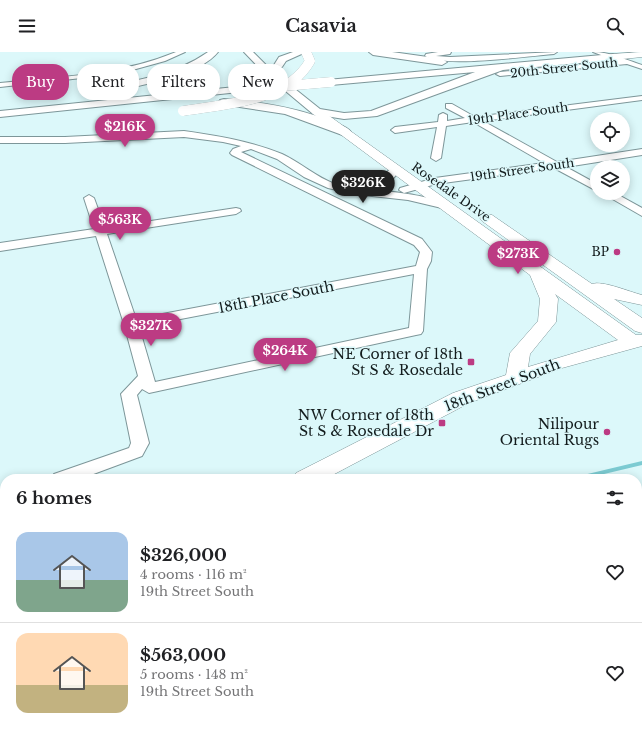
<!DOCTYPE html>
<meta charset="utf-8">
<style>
:root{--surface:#fff;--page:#f6f6f6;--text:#202124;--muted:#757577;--line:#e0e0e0;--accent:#bc3b83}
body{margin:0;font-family:"Libre Baskerville",serif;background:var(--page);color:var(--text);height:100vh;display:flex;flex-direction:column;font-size:15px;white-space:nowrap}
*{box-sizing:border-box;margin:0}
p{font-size:13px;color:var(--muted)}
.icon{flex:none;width:22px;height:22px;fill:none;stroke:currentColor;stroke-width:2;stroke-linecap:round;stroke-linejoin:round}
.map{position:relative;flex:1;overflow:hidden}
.side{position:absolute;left:0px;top:422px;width:642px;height:256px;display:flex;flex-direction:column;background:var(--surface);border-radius:16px 16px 0 0;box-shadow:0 2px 10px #0003}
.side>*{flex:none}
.hud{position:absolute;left:12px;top:12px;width:400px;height:36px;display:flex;gap:8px}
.controls{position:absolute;left:590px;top:60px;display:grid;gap:8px}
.controls a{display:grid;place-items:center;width:40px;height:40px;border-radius:50%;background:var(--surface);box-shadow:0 2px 10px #0003;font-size:20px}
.price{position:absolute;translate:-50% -34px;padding:0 9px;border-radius:14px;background:var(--accent);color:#fff;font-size:13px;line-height:26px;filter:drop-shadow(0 1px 2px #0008)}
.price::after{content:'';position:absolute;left:50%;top:24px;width:12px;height:9px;margin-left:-6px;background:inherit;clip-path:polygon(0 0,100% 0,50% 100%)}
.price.current{background:#222;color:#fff}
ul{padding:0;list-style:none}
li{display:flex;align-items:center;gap:12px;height:100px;padding:0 16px}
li+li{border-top:1px solid var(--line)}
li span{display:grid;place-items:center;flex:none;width:112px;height:80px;border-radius:12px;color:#555}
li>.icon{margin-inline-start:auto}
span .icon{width:48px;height:48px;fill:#fffc;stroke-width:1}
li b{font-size:17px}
h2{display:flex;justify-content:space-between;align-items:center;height:48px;padding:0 16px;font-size:17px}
.pill{padding:0 14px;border-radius:16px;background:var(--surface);box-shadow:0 2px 10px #0003;font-size:14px;line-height:36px}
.pill.current{background:var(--accent);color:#fff}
header{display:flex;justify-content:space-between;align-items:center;height:52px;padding:0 16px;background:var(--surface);font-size:18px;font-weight:700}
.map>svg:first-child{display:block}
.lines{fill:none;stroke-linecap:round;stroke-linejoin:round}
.stream{fill:#7ccbd2;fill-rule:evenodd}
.minor-casing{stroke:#7d9699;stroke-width:2}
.major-casing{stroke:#7d9699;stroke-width:1}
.highway-casing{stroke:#7d9699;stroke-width:2}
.minor{fill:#fff;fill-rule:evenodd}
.major{fill:#fff;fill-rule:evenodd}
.highway{fill:#fff;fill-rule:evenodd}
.highway-bridge-casing{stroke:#7d9699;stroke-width:10;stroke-linecap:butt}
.highway-bridge{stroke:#fff;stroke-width:10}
.poi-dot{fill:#bc3b83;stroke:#dcf8fa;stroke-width:1.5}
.labels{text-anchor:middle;stroke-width:3;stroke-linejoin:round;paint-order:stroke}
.far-street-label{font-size:12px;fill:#131c1d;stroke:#dcf8fa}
.far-poi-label{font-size:12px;fill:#131c1d;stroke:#dcf8fa;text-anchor:end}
.street-label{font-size:14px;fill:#131c1d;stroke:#dcf8fa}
.poi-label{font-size:14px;fill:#131c1d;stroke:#dcf8fa;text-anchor:end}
</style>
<header><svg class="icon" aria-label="menu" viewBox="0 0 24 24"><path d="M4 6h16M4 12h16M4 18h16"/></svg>Casavia<svg class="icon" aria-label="search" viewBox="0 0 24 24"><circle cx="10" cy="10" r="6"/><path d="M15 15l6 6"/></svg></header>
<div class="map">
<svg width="642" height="678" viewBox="0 0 642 678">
<rect width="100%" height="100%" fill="#dcf8fa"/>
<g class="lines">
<polygon class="stream" points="642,409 642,413 583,427 572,427 573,426 575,425"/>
<defs>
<g id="minor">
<path d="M176,0h9l-20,9 -47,13 -118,13v-4c59,-6 121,-8 176,-31z"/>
<path d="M438,0h13l-1,2 -14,2 14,1 107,-5 -3,2c-24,2 -113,14 -129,2l1,-2z"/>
<path d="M593,0c17,0 33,8 49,13v4l-15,-5 -127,12 -4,-2 4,-2 117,-11z"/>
<polygon points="642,44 642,48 483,69 557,110 642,97 642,103 566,115 597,132 597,139 554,116 436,132 404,141 399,138 400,136 435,126 544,111 473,70 446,74 441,106 436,109 431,106 437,75 395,81 391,78 395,75 438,70 439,63 443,61 447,63 447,69 465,66 446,56 446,52 452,52 475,65"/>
<path d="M184,79c34,5 66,10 98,23 19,9 34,23 53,30 24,7 49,6 73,10 14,2 28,6 42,10l1,2 -5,3 -38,-9 -54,-6 -26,-6 -24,-11 -27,-18 -26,-10 -10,3 181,87 10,13 -1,9 -4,8 -4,62 -2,3 -5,1 -267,58 -7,-4 -5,6 12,48 -7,13 -62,23h-28l2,-5 75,-26 2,-5 -10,-49 17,-18 -14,-52 -28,-88 -96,15v-8l94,-14 -10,-31 5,-3 5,3 11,30 131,-20 4,1 1,2 -5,3 -129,20 29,85 280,-53 4,-14 -6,-7 -182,-90 -2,-2 3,-4 8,-3 -18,-4 -39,-5 -119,6h-65v-6h65zM414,222l-5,54 -254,54 -16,-55z"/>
<polygon points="396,114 401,117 391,129 367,136 362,133 363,131 380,126 393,115"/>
<polygon points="602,141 615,141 642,156 642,164"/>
<polygon points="5,440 5,454 0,456 0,442"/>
<polygon points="637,553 642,554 642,572 637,571"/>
</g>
<g id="major">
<polygon points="642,0 642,5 613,8 609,5 613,2"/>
<path d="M317,57l4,1 315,225h6v11l-80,22 -93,35 -144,76h-32l3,-6 157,-80 53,-18 4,-22 28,-32 2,-22 -10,-24 -217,-161 -1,-2 1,-2zM555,242l63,46 -90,27 2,-13 26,-32 2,-23z"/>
<path d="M487,162l5,1 100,69c10,-4 38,8 50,11v10l-28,-6 28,19v15l-7,-2 -153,-110 -2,-3 2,-3z"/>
<polygon points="5,575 5,602 0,604 0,577"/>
</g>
<g id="highway">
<path d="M208,0h10c-21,27 -96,37 -129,43l-5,-3 5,-3c41,-7 85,-13 119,-37z"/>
<polygon points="244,0 253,0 270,17 320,57 344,61 371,59 475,20 331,33 327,32 326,30 327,28 613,2 618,5 613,8 503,18 377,64 344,67 313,62 264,21"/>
<polygon points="293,0 306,0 286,9 282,15 276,15 274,13 279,5"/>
<polygon points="369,0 392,0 442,7 447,10 442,13 373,3"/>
<polygon points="245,34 250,37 249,39 0,65 0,59"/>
<path d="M224,47c38,3 76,9 111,24 5,2 13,4 16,9l-6,4 -60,-22 -65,-10 -1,-2 1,-2z"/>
</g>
</defs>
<use href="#minor" class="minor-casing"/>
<use href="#major" class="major-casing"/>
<use href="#highway" class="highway-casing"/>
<use href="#minor" class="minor"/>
<use href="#major" class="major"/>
<use href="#highway" class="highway"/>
<defs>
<g id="highway-bridge">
<polyline points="284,34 331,30"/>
<path d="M183,59c42,-7 104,-9 127,-50l-4,-9"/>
</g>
</defs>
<use href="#highway-bridge" class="highway-bridge-casing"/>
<use href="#highway-bridge" class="highway-bridge"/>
</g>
<g class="poi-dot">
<circle cx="617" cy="200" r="4"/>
<rect x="467" y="306" width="8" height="8" rx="2"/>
<rect x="438" y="367" width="8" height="8" rx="2"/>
<circle cx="607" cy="380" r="4"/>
</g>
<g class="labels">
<g class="far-street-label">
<text transform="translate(564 16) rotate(-6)" y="4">20th Street South</text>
<text transform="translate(518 62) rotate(-8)" y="4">19th Place South</text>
<text transform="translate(522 118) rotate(-8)" y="4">19th Street South</text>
<text transform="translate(451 140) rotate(35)" y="4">Rosedale Drive</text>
</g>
<g class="far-poi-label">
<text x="609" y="204">BP</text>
</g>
<g class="street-label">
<text transform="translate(276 245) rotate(-11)" y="5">18th Place South</text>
<text transform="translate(502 333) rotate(-21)" y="5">18th Street South</text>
</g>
<g class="poi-label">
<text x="463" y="307">NE Corner of 18th<tspan x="463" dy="16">St S &amp; Rosedale</tspan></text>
<text x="434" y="368">NW Corner of 18th<tspan x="434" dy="16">St S &amp; Rosedale Dr</tspan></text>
<text x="599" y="377">Nilipour<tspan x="599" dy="16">Oriental Rugs</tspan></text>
</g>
</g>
</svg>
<div class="controls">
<a><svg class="icon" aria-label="locate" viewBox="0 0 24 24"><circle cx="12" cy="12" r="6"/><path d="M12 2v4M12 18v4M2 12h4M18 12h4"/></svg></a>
<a><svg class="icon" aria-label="layers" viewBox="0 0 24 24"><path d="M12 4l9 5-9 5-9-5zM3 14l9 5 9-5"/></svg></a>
</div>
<b class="price" style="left:125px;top:96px">$216K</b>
<b class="price current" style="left:363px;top:152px">$326K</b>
<b class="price" style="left:120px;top:189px">$563K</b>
<b class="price" style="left:518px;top:223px">$273K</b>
<b class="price" style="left:151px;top:295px">$327K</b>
<b class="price" style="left:285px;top:320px">$264K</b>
<div class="hud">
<a class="pill current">Buy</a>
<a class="pill">Rent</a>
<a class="pill">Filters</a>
<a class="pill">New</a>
</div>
<section class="side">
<h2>6 homes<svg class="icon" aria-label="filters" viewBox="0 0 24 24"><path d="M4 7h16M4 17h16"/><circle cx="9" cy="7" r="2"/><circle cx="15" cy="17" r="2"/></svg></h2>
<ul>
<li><span style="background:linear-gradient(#a9c7e8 60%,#7fa58c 0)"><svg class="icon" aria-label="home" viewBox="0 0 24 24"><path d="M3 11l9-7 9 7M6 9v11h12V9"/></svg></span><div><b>$326,000</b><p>4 rooms · 116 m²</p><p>19th Street South</p></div><svg class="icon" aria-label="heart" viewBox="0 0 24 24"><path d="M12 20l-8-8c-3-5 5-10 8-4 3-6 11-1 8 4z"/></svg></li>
<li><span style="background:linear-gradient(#ffd9b3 65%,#c2b280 0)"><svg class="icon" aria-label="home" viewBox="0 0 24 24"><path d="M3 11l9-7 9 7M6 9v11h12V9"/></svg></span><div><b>$563,000</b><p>5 rooms · 148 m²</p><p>19th Street South</p></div><svg class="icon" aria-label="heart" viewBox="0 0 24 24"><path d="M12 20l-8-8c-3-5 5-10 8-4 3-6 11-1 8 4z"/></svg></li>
</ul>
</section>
</div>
